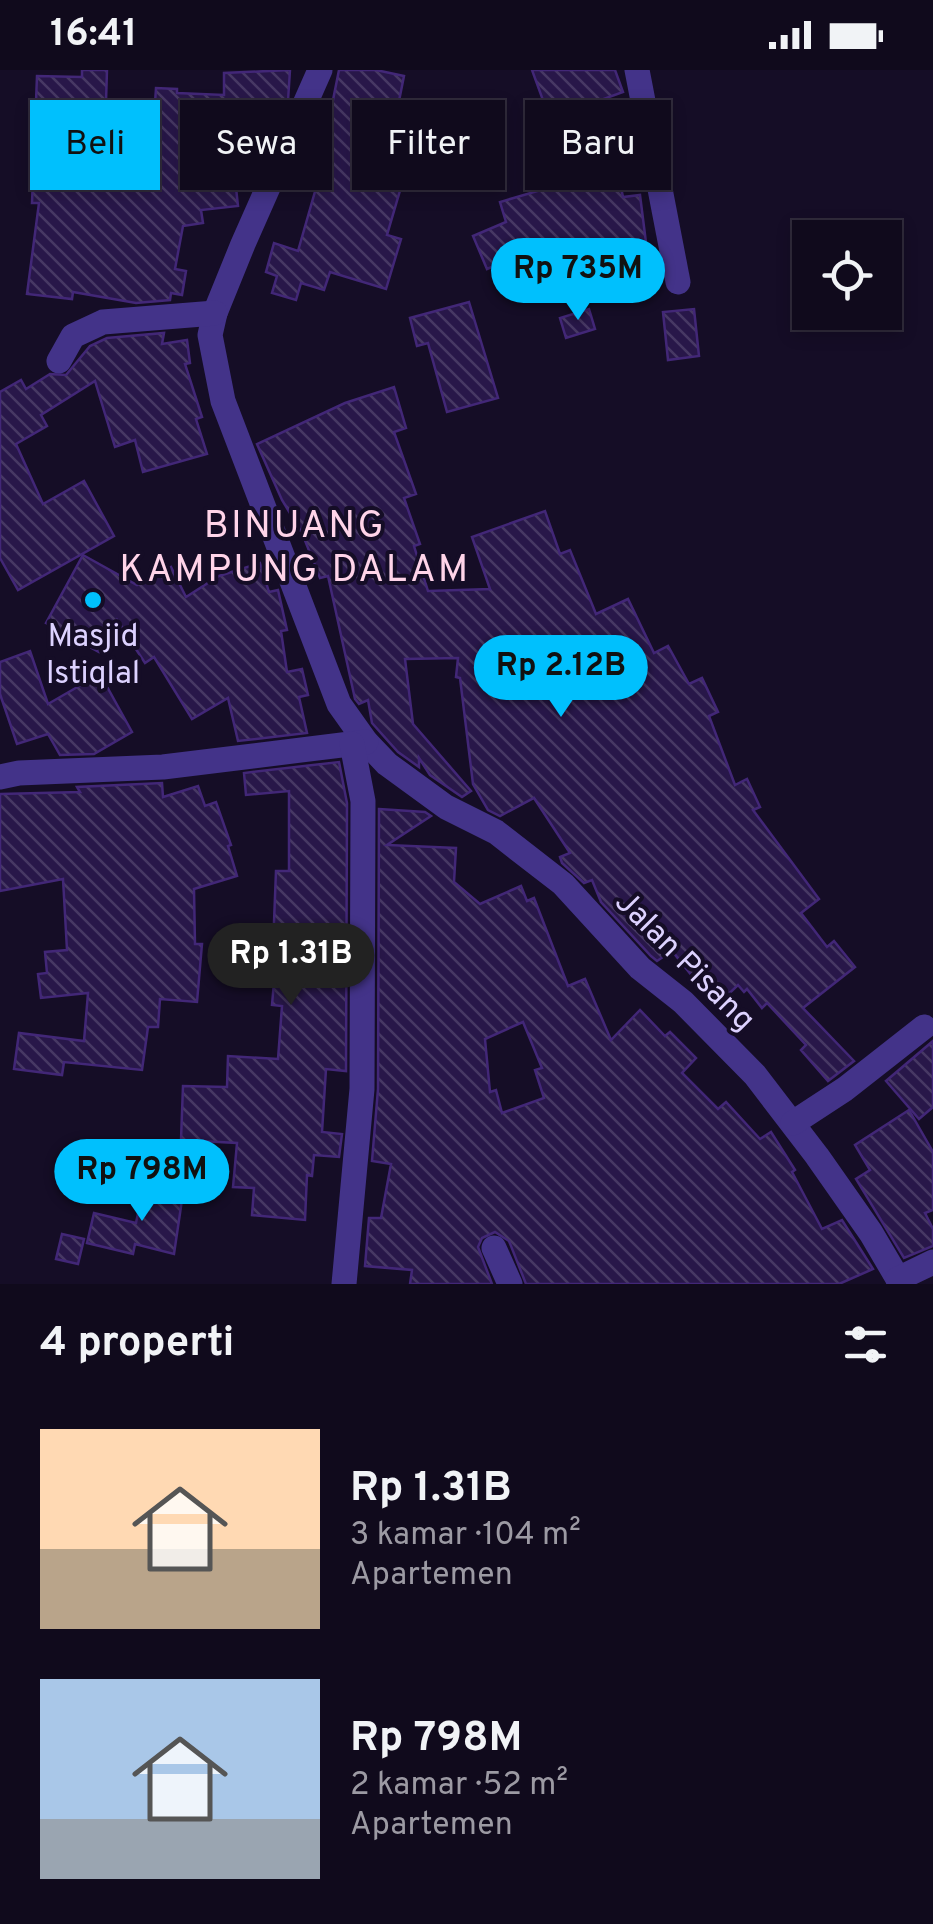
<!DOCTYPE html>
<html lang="id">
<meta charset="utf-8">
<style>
:root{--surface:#100a1c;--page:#191325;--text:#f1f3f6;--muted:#9c9aa3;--line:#302b3b;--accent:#00c0fd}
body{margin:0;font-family:Overpass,sans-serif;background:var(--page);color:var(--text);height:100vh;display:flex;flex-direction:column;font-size:38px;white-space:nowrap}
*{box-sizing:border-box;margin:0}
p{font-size:32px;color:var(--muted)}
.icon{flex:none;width:55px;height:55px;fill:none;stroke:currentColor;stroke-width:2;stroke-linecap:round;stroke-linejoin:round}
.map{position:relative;height:1214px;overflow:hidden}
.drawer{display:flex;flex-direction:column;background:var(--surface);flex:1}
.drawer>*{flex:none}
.banner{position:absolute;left:30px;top:30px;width:875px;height:90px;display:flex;gap:20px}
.fabs{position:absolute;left:792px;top:150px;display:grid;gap:20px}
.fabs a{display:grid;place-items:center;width:110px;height:110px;border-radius:0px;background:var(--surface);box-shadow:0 5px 15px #0003,0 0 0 2px var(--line);font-size:50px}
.price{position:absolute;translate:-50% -85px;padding:0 22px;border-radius:35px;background:var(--accent);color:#111;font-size:32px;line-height:65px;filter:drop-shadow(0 2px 5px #0008)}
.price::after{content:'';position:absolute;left:50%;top:60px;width:30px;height:22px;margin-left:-15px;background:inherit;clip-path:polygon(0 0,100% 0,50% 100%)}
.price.on{background:#222;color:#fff}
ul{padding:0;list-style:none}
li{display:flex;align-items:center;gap:30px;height:250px;padding:0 40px}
li span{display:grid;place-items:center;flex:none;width:280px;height:200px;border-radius:0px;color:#555}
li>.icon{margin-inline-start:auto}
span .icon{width:120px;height:120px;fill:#fffc;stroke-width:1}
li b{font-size:42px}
h2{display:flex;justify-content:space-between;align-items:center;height:120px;padding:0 40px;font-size:42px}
.chip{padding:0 35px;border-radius:0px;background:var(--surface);box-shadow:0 5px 15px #0003,0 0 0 2px var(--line);font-size:35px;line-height:90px}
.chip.on{background:var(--accent);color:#111}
.status{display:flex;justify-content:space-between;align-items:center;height:70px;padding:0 50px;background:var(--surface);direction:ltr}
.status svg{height:28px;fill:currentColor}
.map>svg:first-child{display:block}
.building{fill:url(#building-back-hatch);stroke:#422777;stroke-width:2.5;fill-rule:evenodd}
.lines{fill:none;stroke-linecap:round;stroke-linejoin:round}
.minor{stroke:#433389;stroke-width:25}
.poi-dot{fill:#00c0fd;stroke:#150d26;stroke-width:4}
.labels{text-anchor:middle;stroke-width:8;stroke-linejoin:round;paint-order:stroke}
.poi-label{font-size:32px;fill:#ddd2ff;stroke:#150d26}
.street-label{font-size:32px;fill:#ddd2ff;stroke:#150d26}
.quarter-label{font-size:38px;letter-spacing:2.5px;fill:#ffd4e9;stroke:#150d26}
</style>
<div class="status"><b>16:41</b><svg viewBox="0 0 49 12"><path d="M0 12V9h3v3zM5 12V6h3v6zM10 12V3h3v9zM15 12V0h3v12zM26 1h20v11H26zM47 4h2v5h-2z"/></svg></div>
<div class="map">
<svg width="933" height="1214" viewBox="0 0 933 1214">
<defs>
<pattern id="building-back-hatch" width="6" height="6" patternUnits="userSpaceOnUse" patternTransform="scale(2.5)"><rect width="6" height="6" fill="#281749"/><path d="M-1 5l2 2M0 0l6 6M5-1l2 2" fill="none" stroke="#473864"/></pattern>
</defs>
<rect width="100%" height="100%" fill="#150d26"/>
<g class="building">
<polygon points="82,0 107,0 106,32 155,33 156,18 177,19 177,23 224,25 224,3 290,0 288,31 277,57 254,55 252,91 233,90 238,136 201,140 203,153 183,156 175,199 186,201 182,225 171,223 170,230 136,233 73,222 72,229 27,224 39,133 32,133 37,6 82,7"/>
<polygon points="339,0 376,0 404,6 392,66 406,70 399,91 409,90 387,165 401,169 386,219 330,202 324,220 301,213 296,230 272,223 277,206 266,202 274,173 298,181 324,90 306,84 322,37 331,40"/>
<polygon points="532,0 615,0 623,22 587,35 602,81 613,79 623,127 640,125 652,220 583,227 579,189 527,203 522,184 487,199 473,166 506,152 500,132 548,118 530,62 552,55"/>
<polygon points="481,77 486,104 444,112 439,84"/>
<polygon points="469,232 498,328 447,342 428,273 417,276 410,248"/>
<polygon points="589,239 595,259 566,268 560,248"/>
<polygon points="694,239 699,286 668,290 663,242"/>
<polygon points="164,263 162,274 187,270 190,293 185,294 202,347 196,349 207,384 143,402 135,370 115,377 95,311 41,345 47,356 16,374 43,434 84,411 114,466 18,520 0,488 0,322 21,310 26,319 50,304 66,305 90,276 107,268"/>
<polygon points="394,317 406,358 394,362 416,424 404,428 420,474 414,476 428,521 490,519 472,467 545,441 560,484 570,480 596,544 628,529 654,583 668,576 689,614 702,608 718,642 709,646 735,715 747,709 760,737 753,740 819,829 801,843 827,877 834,871 855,897 803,938 854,991 828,1011 801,980 806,975 767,933 762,938 747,919 744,922 738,915 716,936 672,881 657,891 651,886 601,832 592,810 584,813 562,793 560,787 570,783 534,728 500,746 488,740 473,714 460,608 456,607 458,588 405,589 413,654 471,721 462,727 430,705 419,688 419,697 398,682 372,653 368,630 359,634 355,629 328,506 320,508 302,463 282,430 257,374 345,333"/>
<polygon points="83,485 137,515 171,497 186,527 219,506 260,493 269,522 278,520 287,560 281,561 287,602 302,599 308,625 299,627 307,663 238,671 228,628 192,649 154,587 145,593 117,550 99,582 46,553"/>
<polygon points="30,581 48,634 100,604 132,662 94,684 60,685 48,664 17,674 0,624 0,592"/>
<polygon points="339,692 347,733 346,1001 326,999 322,1062 342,1064 339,1087 314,1085 312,1106 307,1105 305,1150 252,1145 254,1118 233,1117 237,1073 181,1070 183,1016 227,1017 228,986 278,989 282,936 272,935 277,878 273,878 276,801 289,801 289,721 246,725 244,703"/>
<polygon points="162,713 163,727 198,716 205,736 216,732 231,775 228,776 237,806 194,819 195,874 202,874 197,932 160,929 158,957 148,957 142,1000 64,992 62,1005 14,999 19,963 84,971 88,923 41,928 38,904 47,903 45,882 67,880 63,809 0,821 0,724 80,722 77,717"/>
<path d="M379,739l46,3 6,4 -44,29 69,3 -2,34 26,22 41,-18 6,15 7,-3 34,88 17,-7 26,61 29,-30 25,26 5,-4 26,26 -14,15 36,36 8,-7 34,37 11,-7 24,38 -3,2 30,57 20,-9 31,49 -34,15h-313l-17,-43 -14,-9 -13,6 -4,9 14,37h-82l2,-14 -47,-4 4,-48h12l10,-54 -19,-3 6,-72zM523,952l19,46 -7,2 9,28 -42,15 -6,-23 -6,2 -5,-53z"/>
<polygon points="933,971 933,1037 919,1049 886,1011"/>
<polygon points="909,1040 933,1082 933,1140 925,1143 933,1159 933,1176 904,1188 856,1109 870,1100 855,1075"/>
<polygon points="144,1115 183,1123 174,1184 135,1174 133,1184 87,1173 94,1143 136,1153"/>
<polygon points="62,1164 84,1169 78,1194 56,1189"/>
</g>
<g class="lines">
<g class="minor">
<polyline points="320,0 243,174 215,243 210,265 223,331 339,634 366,672 387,694 446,737 496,762 563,814 640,898 683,932 755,1005 817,1086 871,1163 901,1214"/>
<polyline points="637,0 678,212"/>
<polyline points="59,291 73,266 103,252 215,243"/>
<polyline points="0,707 19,703 163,697 366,672"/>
<polyline points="793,1053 845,1019 924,957"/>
<polyline points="494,1178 510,1214"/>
<polyline points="898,1209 933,1192"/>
<polyline points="344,1214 362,1019 363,731 352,674"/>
</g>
</g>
<circle class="poi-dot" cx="93" cy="530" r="10"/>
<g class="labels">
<g class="poi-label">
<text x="93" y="576">Masjid<tspan x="93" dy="37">Istiqlal</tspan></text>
</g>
<g class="street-label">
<text transform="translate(686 890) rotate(45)" y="11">Jalan Pisang</text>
</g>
<g class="quarter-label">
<text x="295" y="467">BINUANG<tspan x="295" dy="44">KAMPUNG DALAM</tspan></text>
</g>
</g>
</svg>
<div class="fabs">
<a><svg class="icon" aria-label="locate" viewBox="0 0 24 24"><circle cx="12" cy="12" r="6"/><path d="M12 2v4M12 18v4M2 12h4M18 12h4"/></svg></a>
</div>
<b class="price" style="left:578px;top:253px">Rp 735M</b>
<b class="price" style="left:561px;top:650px">Rp 2.12B</b>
<b class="price on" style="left:291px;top:938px">Rp 1.31B</b>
<b class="price" style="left:142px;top:1154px">Rp 798M</b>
<div class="banner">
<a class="chip on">Beli</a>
<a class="chip">Sewa</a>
<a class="chip">Filter</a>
<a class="chip">Baru</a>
</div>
</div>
<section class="drawer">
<h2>4 properti<svg class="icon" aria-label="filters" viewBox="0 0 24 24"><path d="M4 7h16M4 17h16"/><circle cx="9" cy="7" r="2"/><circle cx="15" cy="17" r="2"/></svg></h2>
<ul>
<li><span style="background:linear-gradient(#ffd9b3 60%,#b9a48a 0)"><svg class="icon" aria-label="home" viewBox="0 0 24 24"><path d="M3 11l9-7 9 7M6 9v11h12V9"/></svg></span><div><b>Rp 1.31B</b><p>3 kamar · 104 m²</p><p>Apartemen</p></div></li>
<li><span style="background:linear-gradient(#a9c7e8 70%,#9aa5b1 0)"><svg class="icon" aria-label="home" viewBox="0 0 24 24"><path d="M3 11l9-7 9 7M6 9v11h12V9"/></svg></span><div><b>Rp 798M</b><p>2 kamar · 52 m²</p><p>Apartemen</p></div></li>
</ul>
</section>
